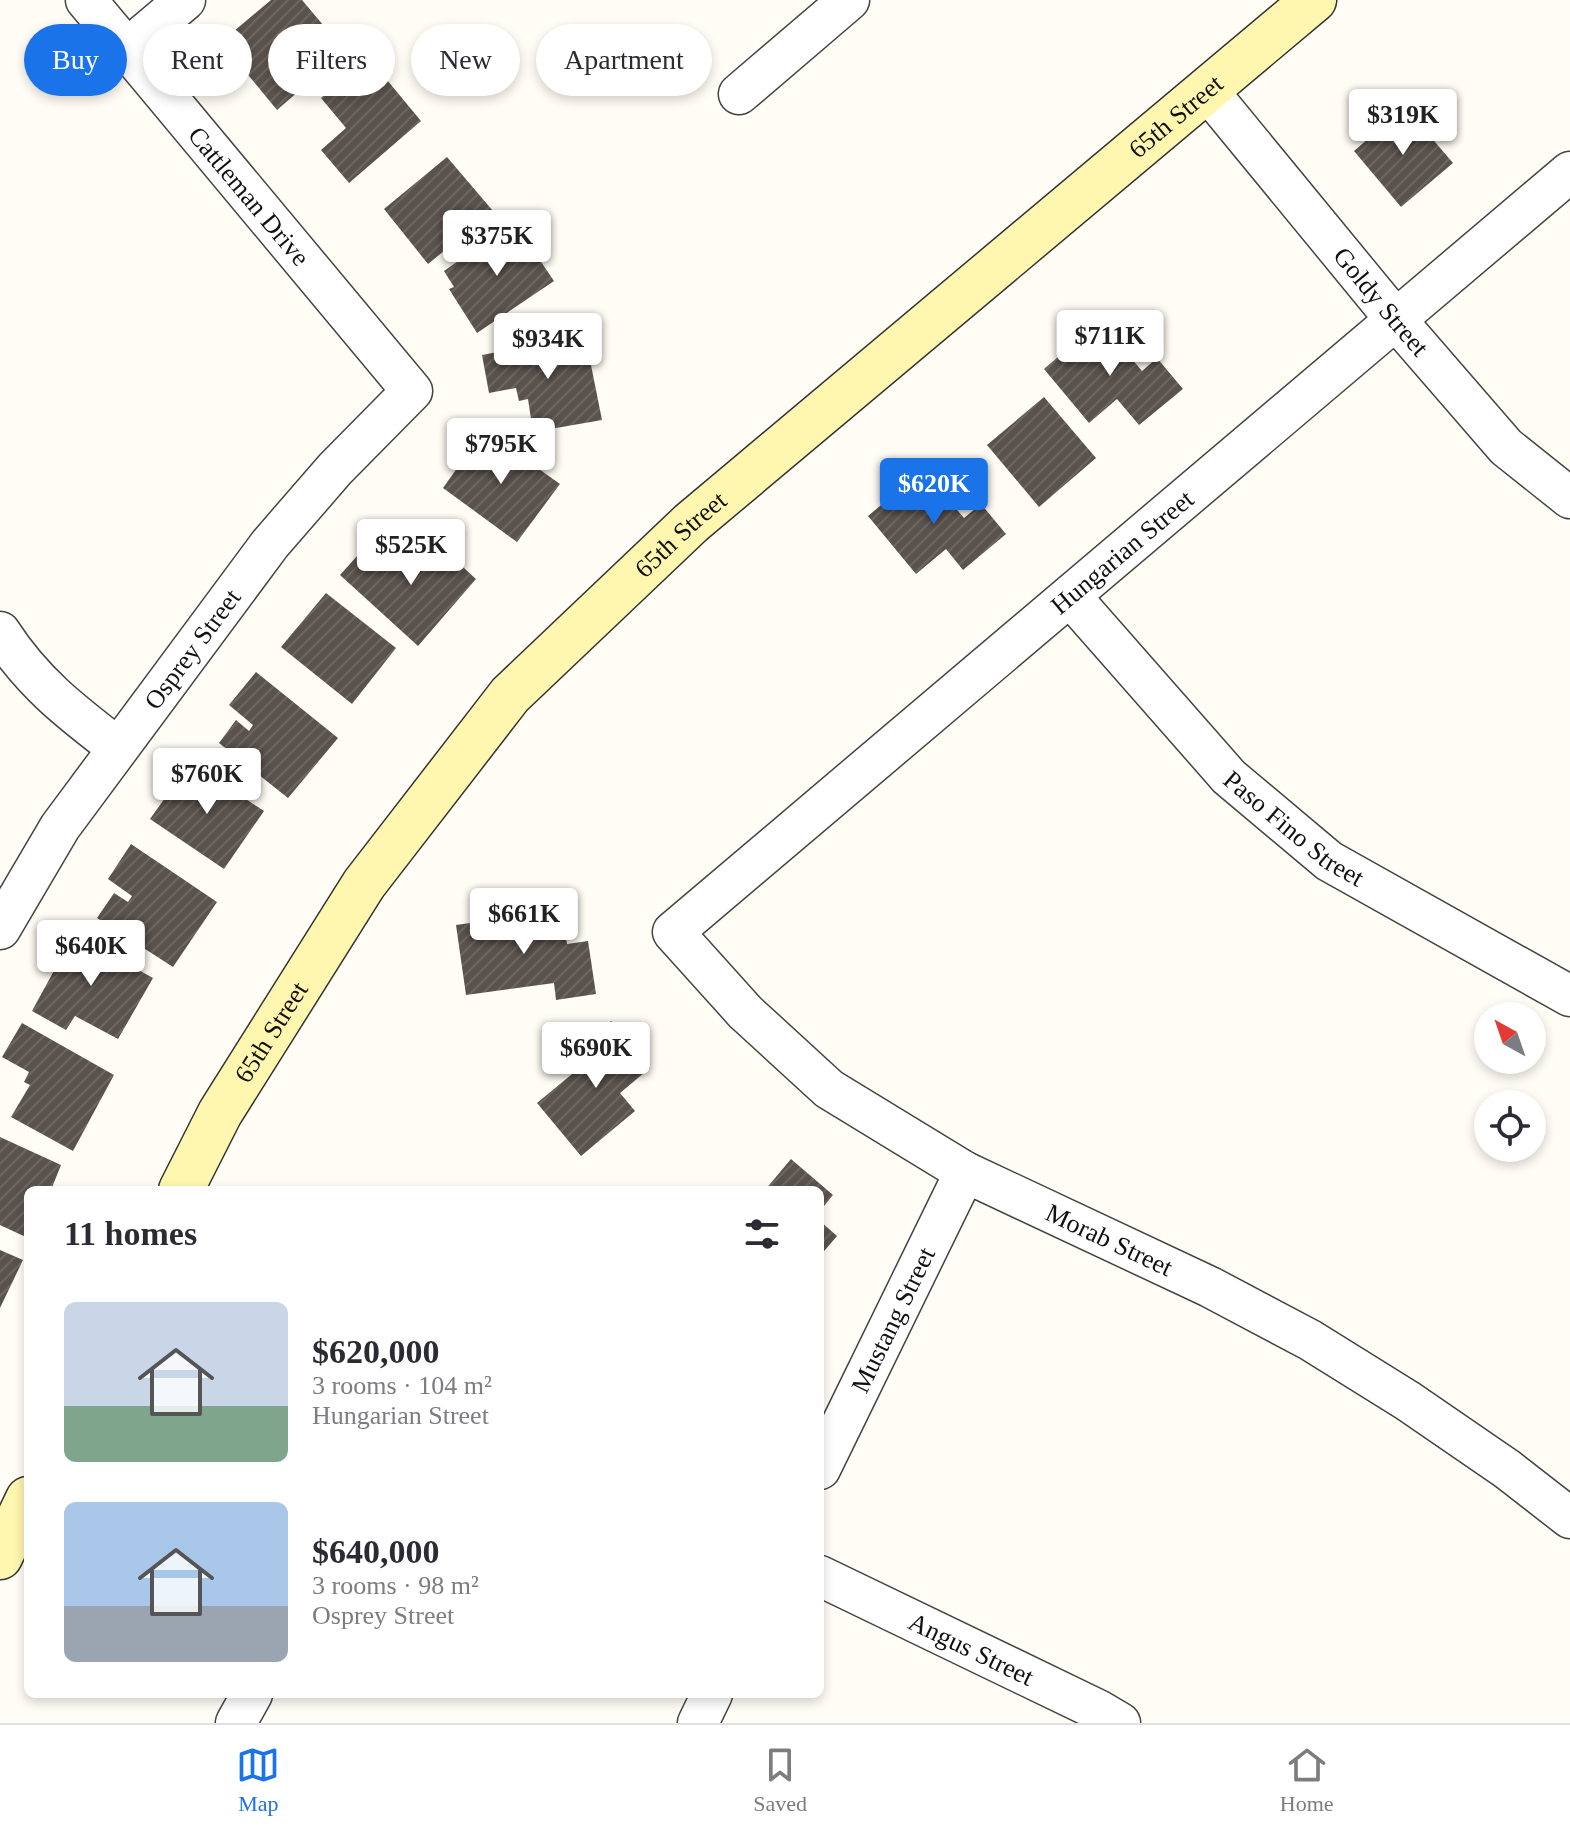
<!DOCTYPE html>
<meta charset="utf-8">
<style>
:root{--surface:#fff;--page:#f7f7f7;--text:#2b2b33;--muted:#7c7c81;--line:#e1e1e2;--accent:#1a73e8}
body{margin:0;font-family:Georgia,serif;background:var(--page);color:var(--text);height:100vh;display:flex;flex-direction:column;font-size:30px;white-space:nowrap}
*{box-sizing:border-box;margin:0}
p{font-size:26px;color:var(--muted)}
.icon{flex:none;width:44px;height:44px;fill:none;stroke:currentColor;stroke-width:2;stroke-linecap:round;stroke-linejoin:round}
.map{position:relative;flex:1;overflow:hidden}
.sheet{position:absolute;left:24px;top:1186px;width:800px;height:512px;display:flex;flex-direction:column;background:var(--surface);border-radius:12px;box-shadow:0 4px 12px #0003}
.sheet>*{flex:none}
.top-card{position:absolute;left:24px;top:24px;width:800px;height:72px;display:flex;gap:16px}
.needle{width:52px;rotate:320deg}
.buttons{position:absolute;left:1474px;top:1002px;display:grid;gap:16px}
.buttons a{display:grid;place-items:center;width:72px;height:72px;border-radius:50%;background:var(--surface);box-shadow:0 4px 12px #0003;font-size:40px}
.price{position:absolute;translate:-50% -68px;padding:0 18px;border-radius:8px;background:#fff;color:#222;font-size:26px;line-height:52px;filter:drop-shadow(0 2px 4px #0008)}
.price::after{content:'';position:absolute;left:50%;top:48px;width:24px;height:18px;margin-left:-12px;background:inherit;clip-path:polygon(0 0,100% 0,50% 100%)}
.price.active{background:var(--accent);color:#fff}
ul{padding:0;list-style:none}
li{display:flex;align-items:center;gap:24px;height:200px;padding:0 40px}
li span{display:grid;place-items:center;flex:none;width:224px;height:160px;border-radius:12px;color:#555}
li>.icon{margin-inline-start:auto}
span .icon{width:96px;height:96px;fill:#fffc;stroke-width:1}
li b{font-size:34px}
h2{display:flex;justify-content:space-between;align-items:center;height:96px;padding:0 40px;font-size:34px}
.pill{padding:0 28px;border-radius:36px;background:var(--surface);box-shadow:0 4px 12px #0003;font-size:28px;line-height:72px}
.pill.active{background:var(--accent);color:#fff}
.dock{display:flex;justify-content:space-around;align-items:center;height:112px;border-top:2px solid var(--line);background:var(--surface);font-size:22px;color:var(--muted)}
.dock a{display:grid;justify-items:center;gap:4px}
.dock .active{color:var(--accent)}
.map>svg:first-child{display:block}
.building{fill:url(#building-hatch)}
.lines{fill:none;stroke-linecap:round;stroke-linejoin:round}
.street-casing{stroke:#444;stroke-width:43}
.secondary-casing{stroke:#333;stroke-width:47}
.street{stroke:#fff;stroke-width:40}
.secondary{stroke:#fff6b0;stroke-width:44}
.labels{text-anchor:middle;stroke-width:8;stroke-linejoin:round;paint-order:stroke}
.street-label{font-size:26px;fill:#111;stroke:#fff}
</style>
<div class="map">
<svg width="1570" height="1723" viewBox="0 0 1570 1723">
<defs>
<pattern id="building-hatch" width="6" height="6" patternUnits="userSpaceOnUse" patternTransform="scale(2)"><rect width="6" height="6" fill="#5a524d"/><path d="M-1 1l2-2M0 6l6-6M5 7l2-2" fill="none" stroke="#6d6662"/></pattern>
</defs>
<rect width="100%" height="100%" fill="#fffdf5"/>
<g class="building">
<polygon points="271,0 302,0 345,51 277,110 221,42"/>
<polygon points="368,57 421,121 349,183 321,150 346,128 321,98"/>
<polygon points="1405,107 1453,163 1401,207 1354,151"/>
<polygon points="447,157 493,211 428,264 384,209"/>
<polygon points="514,222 554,281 477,333 449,289 454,287 444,271"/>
<polygon points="1100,321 1142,371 1157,358 1183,389 1139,425 1117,399 1089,423 1044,369"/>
<polygon points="585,335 602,420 533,432 528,399 519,401 516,388 489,393 482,355"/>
<polygon points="1044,397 1096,458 1039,507 987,445"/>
<polygon points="484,430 560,484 517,542 443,488"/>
<polygon points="923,470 964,518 981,504 1006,534 963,570 946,549 916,574 868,516"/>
<polygon points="431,538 476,579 418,646 340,575 367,545 389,565 410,549 418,554"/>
<polygon points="326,593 396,648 352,704 281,647"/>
<polygon points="256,672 338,738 288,798 219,743 236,720 249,731 253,725 229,705"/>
<polygon points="190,763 264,811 224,869 150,819"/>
<polygon points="131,844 217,902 173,967 97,918 114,893 128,902 132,896 108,879"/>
<polygon points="562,910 567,944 588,941 596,994 556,1000 554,983 466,995 456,925"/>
<polygon points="70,932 153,978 118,1039 75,1016 66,1030 32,1011 56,967 52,965"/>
<polygon points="611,1021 650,1068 620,1093 635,1111 581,1156 537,1103 589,1060 579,1047"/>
<polygon points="22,1023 114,1075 73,1151 11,1117 30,1085 24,1082 29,1072 2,1057"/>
<polygon points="0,1137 61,1165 51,1190 28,1190 28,1238 0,1225"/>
<polygon points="791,1159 833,1195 820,1211 820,1190 765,1190"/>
<polygon points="820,1221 837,1236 820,1256"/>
<polygon points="0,1250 23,1260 0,1308"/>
</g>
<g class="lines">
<defs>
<g id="street">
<polyline points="127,49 185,0"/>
<path id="s1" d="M1207,90l189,230 110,127 64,51"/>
<polyline points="739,94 849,0"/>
<path id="s2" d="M1570,172l-897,760 72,80 84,77 136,83 245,115 100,53 98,61 99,68 63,49"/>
<path id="s3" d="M1070,596l159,181 100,84 241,135"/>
<path d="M0,632c33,51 71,80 118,116"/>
<path id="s4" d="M0,929l60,-102 210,-283 65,-75 77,-78 -326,-391"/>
<path id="s5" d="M820,1469l145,-297"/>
<path id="s6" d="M820,1576l278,134 22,13"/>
<polyline points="236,1723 252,1694"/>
<polyline points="698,1723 712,1694"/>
</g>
<g id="secondary">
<path id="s7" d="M181,1190l39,-77 144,-229 146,-189 181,-172 623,-523"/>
<polyline points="0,1557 28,1499"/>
</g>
</defs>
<use href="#street" class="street-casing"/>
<use href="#secondary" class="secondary-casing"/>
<use href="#street" class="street"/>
<use href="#secondary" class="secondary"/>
</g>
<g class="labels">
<g class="street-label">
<text dy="9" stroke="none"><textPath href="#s7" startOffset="1478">65th Street</textPath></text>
<text transform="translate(249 196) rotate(50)" y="9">Cattleman Drive</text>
<text dy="9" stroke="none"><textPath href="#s1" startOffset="274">Goldy Street</textPath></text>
<text dy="9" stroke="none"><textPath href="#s7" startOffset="830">65th Street</textPath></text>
<text transform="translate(1122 552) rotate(-40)" y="9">Hungarian Street</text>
<text dy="9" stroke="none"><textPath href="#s4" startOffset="340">Osprey Street</textPath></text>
<text dy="9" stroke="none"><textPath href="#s3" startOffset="324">Paso Fino Street</textPath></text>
<text dy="9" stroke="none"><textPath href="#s7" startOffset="182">65th Street</textPath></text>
<text dy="9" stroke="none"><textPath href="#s2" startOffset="1716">Morab Street</textPath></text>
<text dy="9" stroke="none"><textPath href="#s5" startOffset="166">Mustang Street</textPath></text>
<text dy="9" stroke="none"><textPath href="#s6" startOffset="168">Angus Street</textPath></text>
</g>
</g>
</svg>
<div class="buttons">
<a><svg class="needle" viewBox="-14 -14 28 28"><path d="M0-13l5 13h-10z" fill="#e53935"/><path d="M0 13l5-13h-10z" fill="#7c7c81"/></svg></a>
<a><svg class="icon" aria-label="locate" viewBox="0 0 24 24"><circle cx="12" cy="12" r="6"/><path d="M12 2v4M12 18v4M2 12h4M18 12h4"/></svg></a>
</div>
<b class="price" style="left:1403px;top:157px">$319K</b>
<b class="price" style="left:497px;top:278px">$375K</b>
<b class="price" style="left:1110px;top:378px">$711K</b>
<b class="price" style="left:548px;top:381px">$934K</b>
<b class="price" style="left:501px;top:486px">$795K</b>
<b class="price active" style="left:934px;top:526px">$620K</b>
<b class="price" style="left:411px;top:587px">$525K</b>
<b class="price" style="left:207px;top:816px">$760K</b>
<b class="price" style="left:524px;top:956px">$661K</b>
<b class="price" style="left:91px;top:988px">$640K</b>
<b class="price" style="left:596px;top:1090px">$690K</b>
<div class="top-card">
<a class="pill active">Buy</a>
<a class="pill">Rent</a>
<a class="pill">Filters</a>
<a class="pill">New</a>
<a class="pill">Apartment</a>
</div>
<section class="sheet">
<h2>11 homes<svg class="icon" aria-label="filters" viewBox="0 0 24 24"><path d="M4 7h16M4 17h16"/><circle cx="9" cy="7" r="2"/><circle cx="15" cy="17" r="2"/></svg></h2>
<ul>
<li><span style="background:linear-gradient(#c9d6e8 65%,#7fa58c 0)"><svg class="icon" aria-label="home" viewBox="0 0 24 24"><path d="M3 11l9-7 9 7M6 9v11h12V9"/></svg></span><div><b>$620,000</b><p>3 rooms · 104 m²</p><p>Hungarian Street</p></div></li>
<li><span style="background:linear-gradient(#a9c7e8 65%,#9aa5b1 0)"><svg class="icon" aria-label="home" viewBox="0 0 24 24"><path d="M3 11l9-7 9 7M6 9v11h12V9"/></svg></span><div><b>$640,000</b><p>3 rooms · 98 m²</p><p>Osprey Street</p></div></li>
</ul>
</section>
</div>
<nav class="dock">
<a class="active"><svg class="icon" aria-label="map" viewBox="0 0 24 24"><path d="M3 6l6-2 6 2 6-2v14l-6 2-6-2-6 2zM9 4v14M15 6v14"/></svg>Map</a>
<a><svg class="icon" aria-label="saved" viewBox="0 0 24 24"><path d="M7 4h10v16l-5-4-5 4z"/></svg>Saved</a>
<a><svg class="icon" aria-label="home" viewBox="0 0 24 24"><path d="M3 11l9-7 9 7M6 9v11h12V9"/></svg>Home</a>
</nav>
